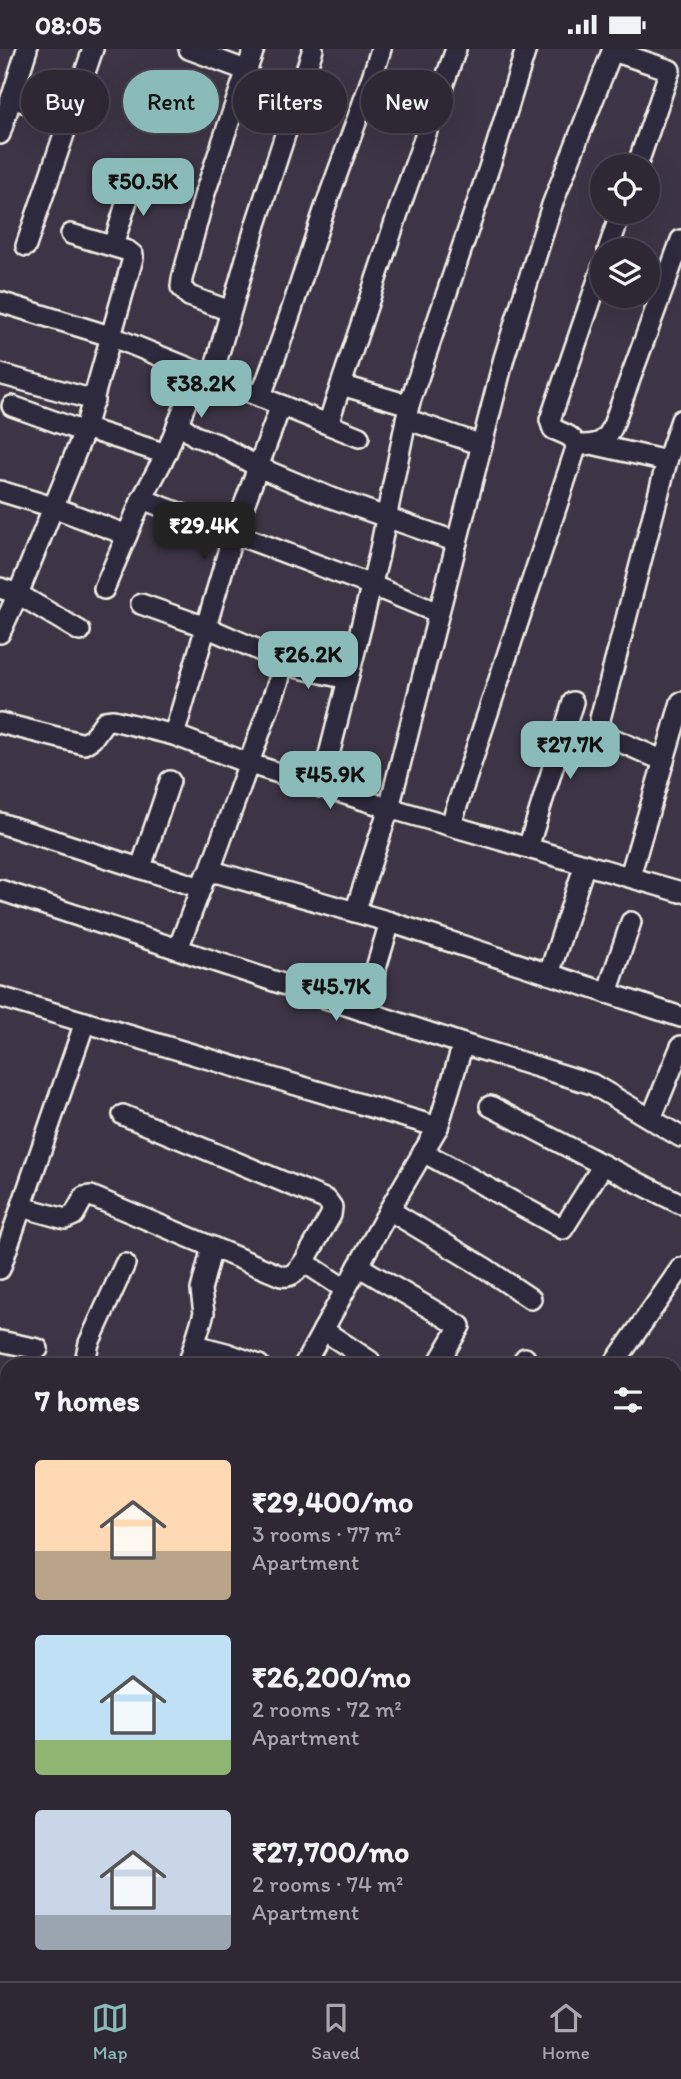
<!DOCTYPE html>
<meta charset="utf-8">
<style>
:root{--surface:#2e2834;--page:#36303c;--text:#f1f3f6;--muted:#a7a6ac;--line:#49444f;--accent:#8bbbb9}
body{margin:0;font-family:Itim,sans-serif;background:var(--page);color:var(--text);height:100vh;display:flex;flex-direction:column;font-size:26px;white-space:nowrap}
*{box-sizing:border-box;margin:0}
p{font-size:23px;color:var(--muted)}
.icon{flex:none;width:38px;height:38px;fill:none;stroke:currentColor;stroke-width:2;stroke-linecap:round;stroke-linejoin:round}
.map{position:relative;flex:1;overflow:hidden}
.sheet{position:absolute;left:0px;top:1309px;width:682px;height:623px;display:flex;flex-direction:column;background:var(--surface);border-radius:21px 21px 0 0;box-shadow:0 7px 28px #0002,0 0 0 2px var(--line)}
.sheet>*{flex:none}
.guide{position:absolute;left:21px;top:21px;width:640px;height:63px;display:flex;gap:14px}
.fabs{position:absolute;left:590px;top:105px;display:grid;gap:14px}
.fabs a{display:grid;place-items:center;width:70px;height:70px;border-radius:50%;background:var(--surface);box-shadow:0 7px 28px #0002,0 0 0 2px var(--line);font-size:35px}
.price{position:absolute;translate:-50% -60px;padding:0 16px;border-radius:14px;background:var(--accent);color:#111;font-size:23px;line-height:46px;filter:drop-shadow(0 2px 4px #0008)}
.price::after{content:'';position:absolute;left:50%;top:42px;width:21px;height:16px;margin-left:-10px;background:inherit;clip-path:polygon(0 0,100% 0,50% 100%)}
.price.on{background:#222;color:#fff}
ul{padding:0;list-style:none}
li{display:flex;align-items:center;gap:21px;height:175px;padding:0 35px}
li span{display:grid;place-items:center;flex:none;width:196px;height:140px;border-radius:7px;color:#555}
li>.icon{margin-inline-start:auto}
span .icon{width:84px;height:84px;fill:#fffc;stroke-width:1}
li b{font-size:30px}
h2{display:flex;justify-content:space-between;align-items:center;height:84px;padding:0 35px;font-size:30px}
.chip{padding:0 24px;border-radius:32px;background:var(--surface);box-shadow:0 7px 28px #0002,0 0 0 2px var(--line);font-size:24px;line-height:63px}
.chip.on{background:var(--accent);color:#111}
.status{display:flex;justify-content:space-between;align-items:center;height:49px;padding:0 35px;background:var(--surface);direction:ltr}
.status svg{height:19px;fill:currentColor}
.dock{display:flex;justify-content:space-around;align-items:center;height:98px;border-top:2px solid var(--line);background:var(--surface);font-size:19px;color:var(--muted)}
.dock a{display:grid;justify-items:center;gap:4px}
.dock .on{color:var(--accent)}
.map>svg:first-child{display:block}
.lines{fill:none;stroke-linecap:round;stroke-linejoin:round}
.minor-casing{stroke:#f4f1e8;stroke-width:24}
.major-casing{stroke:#f4f1e8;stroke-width:30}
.minor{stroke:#2f2a3d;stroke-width:19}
.major{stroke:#2f2a3d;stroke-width:24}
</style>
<div class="status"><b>08:05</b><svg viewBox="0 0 49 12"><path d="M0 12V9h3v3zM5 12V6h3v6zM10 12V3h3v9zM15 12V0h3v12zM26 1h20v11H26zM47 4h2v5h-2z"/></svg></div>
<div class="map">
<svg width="681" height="1932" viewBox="0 0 681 1932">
<rect width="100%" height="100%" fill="#3d3545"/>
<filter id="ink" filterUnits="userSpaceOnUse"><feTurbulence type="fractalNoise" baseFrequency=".0143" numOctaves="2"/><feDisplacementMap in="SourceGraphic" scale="14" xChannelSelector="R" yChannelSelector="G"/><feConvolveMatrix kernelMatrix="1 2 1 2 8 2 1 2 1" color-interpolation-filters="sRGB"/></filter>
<g filter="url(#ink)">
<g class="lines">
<defs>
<g id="minor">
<polyline points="189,0 248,22"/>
<polyline points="613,2 670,21 637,117"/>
<polyline points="11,49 70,68"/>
<polyline points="0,85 27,0"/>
<polyline points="26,197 93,0"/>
<polyline points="113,197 134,129"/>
<polyline points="608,201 621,163"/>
<polyline points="0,253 113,288 359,388"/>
<polyline points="230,262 189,247 181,238 182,230 205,144 254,0"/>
<polyline points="0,325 94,351"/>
<polyline points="212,328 256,175 313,0"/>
<polyline points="341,336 409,356"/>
<path d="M260,348c26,-63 44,-128 66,-192 18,-52 39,-103 55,-156"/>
<polyline points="12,357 84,383"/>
<polyline points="406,370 482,396"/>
<polyline points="178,374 195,387 217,395 258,418 329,448 457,493"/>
<polyline points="328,375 402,152 456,0"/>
<polyline points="85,379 166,405 142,450 371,536 438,564"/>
<path d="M577,396c17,0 27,0 35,-17l69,-188"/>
<polyline points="596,396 667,412"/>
<polyline points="166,405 198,323"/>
<polyline points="0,442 53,458 127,486 142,450"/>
<polyline points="0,539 18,545 80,582"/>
<polyline points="104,540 127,486"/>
<polyline points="141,555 206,578 272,607 280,621 279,631 209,824"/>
<polyline points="0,584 18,545 84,383 133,209 133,206 128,202 71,185"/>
<polyline points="277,614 348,630"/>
<polyline points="0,674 84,695 92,690 105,672 113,671 174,686 250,715 389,759 681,843"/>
<polyline points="174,686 233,486 281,356"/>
<polyline points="664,712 609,688 601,681 600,670 667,412 681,371"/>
<polyline points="321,738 378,510 409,356 494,104 526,0"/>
<polyline points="0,774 201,839"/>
<path d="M451,775l125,-376c0,-12 -14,-15 -23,-19l-3,-9 52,-152"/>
<polyline points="528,799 573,653"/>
<polyline points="141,818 170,732"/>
<polyline points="630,827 681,653"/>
<polyline points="0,841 463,995 592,1035 681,1088"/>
<polyline points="355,863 389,759 504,309 552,156 613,0"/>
<polyline points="178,900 205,828 209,824 219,824 390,873 681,968"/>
<polyline points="549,925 585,815"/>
<polyline points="607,944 631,873"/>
<polyline points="0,948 438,1078"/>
<polyline points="363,962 390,873"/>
<polyline points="490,1057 603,1116"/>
<polyline points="123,1066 327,1151 332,1158 331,1166 304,1213"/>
<polyline points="651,1070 681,997"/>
<polyline points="423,1103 563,1180 603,1116 681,1155"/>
<path d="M22,1158l43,12 9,-4 10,-18 7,-1 190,80c11,2 16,-5 23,-14l41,27"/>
<polyline points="389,1161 485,1219 531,1250"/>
<polyline points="358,1217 460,1277 437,1316"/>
<polyline points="0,1220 85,973"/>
<polyline points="323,1281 370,1312 368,1316"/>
<polyline points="0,1292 38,1300"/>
<polyline points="195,1296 226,1304 259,1316"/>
<polyline points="84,1316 89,1294 125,1215"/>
<polyline points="188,1316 204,1264 201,1241 212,1198"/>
<polyline points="304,1316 389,1161 438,1078 463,995"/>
<polyline points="521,1316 525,1309"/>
<polyline points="613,1316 681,1219"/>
<polyline points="676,1364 681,1355"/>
<polyline points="0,1367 2,1365"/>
<polyline points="0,1489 7,1482"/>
<polyline points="0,1505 7,1512"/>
<polyline points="676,1505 681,1496"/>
<polyline points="0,1581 7,1573"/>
<polyline points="0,1627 7,1632"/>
<polyline points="676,1710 681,1703"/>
<polyline points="0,1735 7,1741"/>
<polyline points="676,1739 681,1743"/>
<polyline points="269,1925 274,1928"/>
<polyline points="555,1925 564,1932"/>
<polyline points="0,1928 7,1917"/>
<polyline points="78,1932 84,1925"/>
</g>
<g id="major">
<polyline points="0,1867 7,1873"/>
<polyline points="55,1925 61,1932"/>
</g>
</defs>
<use href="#minor" class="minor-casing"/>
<use href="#major" class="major-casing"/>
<use href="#minor" class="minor"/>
<use href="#major" class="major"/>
</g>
</g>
</svg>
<div class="fabs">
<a><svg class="icon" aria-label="locate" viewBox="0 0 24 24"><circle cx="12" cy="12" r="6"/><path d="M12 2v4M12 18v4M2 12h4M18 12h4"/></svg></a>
<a><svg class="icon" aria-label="layers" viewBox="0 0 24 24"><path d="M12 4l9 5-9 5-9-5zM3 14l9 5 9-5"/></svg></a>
</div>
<b class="price" style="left:143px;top:169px">₹50.5K</b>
<b class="price" style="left:201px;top:371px">₹38.2K</b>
<b class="price on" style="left:204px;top:513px">₹29.4K</b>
<b class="price" style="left:308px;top:642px">₹26.2K</b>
<b class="price" style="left:570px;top:732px">₹27.7K</b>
<b class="price" style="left:330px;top:762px">₹45.9K</b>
<b class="price" style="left:336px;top:974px">₹45.7K</b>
<div class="guide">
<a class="chip">Buy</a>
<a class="chip on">Rent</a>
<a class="chip">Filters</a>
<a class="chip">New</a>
</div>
<section class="sheet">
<h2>7 homes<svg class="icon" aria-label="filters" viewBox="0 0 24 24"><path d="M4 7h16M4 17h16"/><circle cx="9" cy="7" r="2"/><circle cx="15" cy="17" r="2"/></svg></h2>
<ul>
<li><span style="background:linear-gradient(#ffd9b3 65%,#b9a48a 0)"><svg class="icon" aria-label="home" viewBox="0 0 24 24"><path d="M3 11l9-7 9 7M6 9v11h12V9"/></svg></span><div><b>₹29,400/mo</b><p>3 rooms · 77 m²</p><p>Apartment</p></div></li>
<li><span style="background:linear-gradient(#bfe0f5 75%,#8fb573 0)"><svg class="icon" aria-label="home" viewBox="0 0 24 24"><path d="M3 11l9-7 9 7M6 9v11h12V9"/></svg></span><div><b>₹26,200/mo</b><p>2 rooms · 72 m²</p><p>Apartment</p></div></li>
<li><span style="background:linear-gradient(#c9d6e8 75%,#9aa5b1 0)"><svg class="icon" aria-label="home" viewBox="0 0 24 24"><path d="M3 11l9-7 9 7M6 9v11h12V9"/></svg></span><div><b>₹27,700/mo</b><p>2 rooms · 74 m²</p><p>Apartment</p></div></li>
</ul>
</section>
</div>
<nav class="dock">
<a class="on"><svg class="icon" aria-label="map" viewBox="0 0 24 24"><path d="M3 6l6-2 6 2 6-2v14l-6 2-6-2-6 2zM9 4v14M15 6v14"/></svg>Map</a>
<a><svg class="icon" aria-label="saved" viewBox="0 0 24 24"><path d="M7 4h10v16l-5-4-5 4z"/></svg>Saved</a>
<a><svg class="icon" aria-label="home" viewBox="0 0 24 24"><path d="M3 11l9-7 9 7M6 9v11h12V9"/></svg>Home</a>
</nav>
